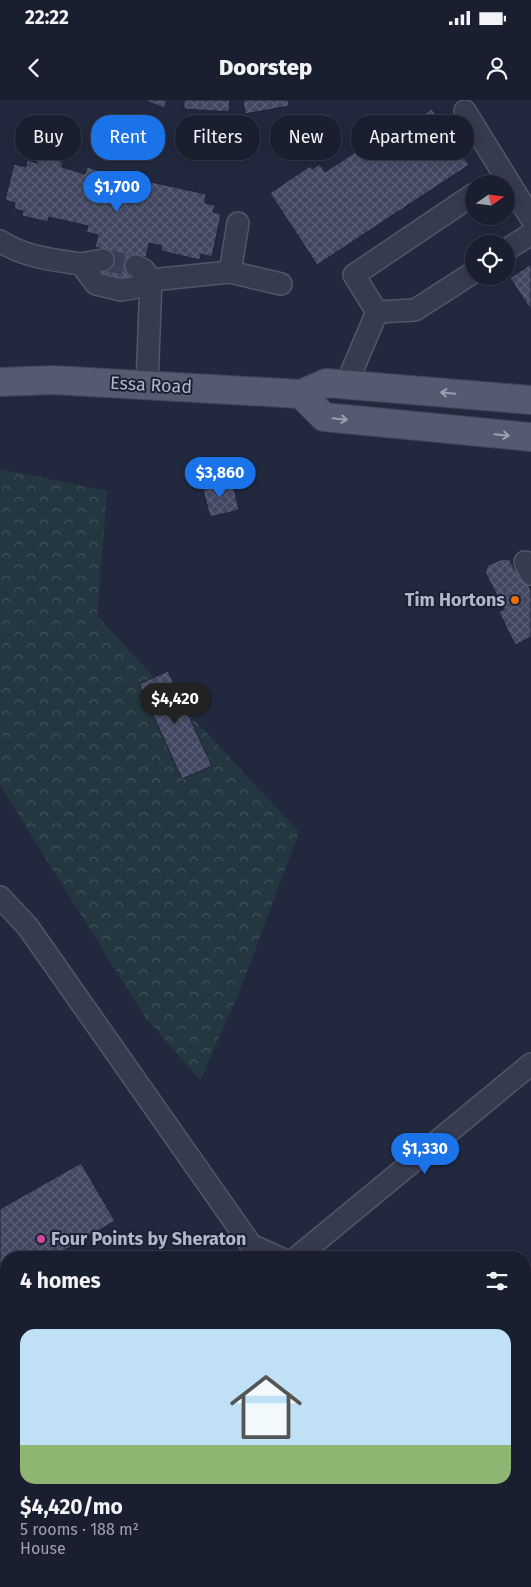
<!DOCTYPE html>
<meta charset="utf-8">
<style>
:root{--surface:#1a1f2f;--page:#272c3b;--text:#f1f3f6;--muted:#9fa2aa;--line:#383d4b;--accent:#1a73e8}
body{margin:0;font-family:"Fira Sans",sans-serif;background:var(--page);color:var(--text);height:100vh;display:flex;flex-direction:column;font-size:19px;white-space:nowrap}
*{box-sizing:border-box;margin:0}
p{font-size:16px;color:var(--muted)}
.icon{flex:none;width:28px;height:28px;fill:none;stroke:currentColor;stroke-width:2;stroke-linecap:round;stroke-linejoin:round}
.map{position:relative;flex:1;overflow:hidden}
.drawer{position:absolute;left:0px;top:1151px;width:531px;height:336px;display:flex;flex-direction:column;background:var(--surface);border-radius:20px 20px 0 0;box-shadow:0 2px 12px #0003,0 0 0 1px var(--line)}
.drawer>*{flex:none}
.guide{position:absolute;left:15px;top:15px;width:501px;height:45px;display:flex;gap:10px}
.needle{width:32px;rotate:76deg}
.tools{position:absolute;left:465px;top:75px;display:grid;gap:10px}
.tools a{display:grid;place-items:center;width:50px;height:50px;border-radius:50%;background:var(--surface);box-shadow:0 2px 12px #0003,0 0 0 1px var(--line);font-size:25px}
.price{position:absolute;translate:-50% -42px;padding:0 11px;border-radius:18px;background:var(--accent);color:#fff;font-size:16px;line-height:32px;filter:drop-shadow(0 1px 2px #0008)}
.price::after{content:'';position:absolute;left:50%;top:30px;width:15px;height:11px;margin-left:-8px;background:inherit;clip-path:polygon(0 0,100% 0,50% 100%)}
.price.selected{background:#222;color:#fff}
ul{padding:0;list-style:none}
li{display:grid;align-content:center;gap:10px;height:265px;padding:0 20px}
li+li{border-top:1px solid var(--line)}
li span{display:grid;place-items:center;height:155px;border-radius:15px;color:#555}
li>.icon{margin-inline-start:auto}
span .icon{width:90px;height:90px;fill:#fffc;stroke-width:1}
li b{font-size:21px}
h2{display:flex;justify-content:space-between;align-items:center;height:60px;padding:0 20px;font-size:21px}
.chip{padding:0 18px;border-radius:20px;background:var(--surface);box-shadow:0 2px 12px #0003,0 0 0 1px var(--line);font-size:18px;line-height:45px}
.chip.selected{background:var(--accent);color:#fff}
.status{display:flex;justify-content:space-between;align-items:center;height:35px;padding:0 25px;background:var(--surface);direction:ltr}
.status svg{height:14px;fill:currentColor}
header{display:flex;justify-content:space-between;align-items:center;height:65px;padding:0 20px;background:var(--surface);font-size:22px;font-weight:800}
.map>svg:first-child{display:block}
.forest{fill:url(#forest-crowns)}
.building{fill:url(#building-cross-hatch);stroke:#1d2236}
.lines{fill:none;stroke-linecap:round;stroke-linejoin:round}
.minor-tunnel{stroke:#383e54;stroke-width:21;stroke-dasharray:21 11;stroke-linecap:butt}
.minor-casing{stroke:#51566a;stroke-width:24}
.major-casing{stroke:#3f4458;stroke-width:30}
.minor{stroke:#363b4f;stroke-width:21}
.major{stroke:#545a6f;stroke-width:28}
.oneway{stroke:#9a9fb3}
.food-dot{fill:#e8710a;stroke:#1b2034;stroke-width:2}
.hotel-dot{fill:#d1479c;stroke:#1b2034;stroke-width:2}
.labels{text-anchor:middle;stroke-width:4;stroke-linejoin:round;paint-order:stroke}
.street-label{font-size:18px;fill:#b2b6ca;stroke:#1b2034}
.poi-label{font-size:18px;font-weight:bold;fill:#b2b6ca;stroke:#1b2034;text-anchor:end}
</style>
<div class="status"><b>22:22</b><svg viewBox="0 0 49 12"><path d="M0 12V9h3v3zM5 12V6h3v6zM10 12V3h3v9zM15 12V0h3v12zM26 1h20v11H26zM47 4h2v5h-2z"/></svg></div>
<header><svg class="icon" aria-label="back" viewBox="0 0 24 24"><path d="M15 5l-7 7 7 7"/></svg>Doorstep<svg class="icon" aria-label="person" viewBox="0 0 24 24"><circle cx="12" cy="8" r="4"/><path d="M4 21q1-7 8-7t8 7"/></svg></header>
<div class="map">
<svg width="531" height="1487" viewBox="0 0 531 1487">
<defs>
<pattern id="forest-crowns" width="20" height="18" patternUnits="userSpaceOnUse" patternTransform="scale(1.25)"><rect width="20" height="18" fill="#243740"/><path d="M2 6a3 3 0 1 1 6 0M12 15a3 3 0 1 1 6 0" fill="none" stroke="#41525a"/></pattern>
<pattern id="building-cross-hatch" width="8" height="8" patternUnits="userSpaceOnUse" patternTransform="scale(1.25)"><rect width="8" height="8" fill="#414761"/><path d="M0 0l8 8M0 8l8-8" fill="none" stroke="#5a5f76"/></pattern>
</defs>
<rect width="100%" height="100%" fill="#22293f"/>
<polygon class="forest" points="0,369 107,391 97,516 299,732 238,895 200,980 145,917 0,685"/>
<g class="building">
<polygon points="144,0 167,0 164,8"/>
<polygon points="184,0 230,0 229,12 184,9"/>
<polygon points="243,0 288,0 289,6 245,14"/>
<polygon points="432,9 469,65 317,165 270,93 310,66 312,69 320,64 325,72 392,28 395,33"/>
<polygon points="39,56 63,62 62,67 85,74 87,67 126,78 127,84 150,89 151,82 206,94 205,103 215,105 213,112 221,114 212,157 201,154 200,160 161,151 162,146 149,143 146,157 139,156 132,184 100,176 106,150 95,147 98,135 86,132 88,126 49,117 48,122 22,116 23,111 14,109 15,103 5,100 14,64 26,67 27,60 37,63"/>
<polygon points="531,164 531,210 510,178"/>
<polygon points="223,381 224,385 233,383 239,410 210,417 202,386"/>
<polygon points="503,459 510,460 514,469 520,467 531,491 531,537 515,545 499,512 504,509 485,472 488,465"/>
<polygon points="168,571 212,666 182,679 139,584"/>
<polygon points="81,1063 115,1121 51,1158 6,1158 6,1183 0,1186 0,1109"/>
</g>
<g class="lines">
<polyline class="minor-tunnel" points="103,160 136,166"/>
<defs>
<g id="minor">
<polyline points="465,11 531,118"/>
<path d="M0,141c24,16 53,19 81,23l15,20 25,6 13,-2 17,-8 -7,-10 -8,-4"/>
<polyline points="506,150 531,134"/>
<polyline points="81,164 103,160"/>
<polyline points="230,172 238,123"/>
<polyline points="377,212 354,175 474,94"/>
<polyline points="147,285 151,180 230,172 281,184"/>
<polyline points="346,285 377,212 415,210 474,172"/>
<polyline points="525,462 531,474"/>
<polyline points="0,797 28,827 251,1145 280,1158"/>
<polyline points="296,1158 531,964"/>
<polyline points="0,1351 6,1362"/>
<polyline points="525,1358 531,1357"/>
<polyline points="0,1401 6,1396"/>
<polyline points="525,1412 531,1419"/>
<polyline points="464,1487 470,1481"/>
</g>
<g id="major">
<polyline points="0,282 53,280 301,294 326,283 531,300"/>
<polyline points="301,294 324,317 531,337"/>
</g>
</defs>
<use href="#minor" class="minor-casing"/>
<use href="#major" class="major-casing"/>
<use href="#minor" class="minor"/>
<use href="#major" class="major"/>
</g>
<defs><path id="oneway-shaft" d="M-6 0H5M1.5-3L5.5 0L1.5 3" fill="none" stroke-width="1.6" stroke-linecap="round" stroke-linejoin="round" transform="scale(1.25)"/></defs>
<g class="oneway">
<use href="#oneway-shaft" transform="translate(448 293) rotate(-175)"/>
<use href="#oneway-shaft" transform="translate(340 319) rotate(6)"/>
<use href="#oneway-shaft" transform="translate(502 335) rotate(6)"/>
</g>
<circle class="food-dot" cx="515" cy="500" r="5"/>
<circle class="hotel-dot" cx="41" cy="1139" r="5"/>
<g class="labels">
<g class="street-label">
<text transform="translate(151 285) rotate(3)" y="6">Essa Road</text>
</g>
<g class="poi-label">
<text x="505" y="506">Tim Hortons</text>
<text x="51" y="1145" text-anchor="start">Four Points by Sheraton</text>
</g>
</g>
</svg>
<div class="tools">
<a><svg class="needle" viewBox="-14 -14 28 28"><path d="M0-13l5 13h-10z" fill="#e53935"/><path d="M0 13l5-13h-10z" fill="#9fa2aa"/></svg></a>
<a><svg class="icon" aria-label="locate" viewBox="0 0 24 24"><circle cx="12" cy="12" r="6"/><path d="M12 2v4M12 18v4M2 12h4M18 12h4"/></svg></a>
</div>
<b class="price" style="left:117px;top:113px">$1,700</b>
<b class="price" style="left:220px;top:399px">$3,860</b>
<b class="price selected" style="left:175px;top:625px">$4,420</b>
<b class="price" style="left:425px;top:1075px">$1,330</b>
<div class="guide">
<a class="chip">Buy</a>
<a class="chip selected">Rent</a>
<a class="chip">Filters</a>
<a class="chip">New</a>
<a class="chip">Apartment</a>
</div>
<section class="drawer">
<h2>4 homes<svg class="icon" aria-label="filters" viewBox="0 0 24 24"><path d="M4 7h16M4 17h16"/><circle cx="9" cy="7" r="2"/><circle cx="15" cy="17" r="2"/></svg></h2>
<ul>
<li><span style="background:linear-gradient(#bfe0f5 75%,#8fb573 0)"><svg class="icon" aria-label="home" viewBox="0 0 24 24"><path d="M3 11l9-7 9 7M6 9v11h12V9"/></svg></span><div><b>$4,420/mo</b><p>5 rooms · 188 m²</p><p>House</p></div></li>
</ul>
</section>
</div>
